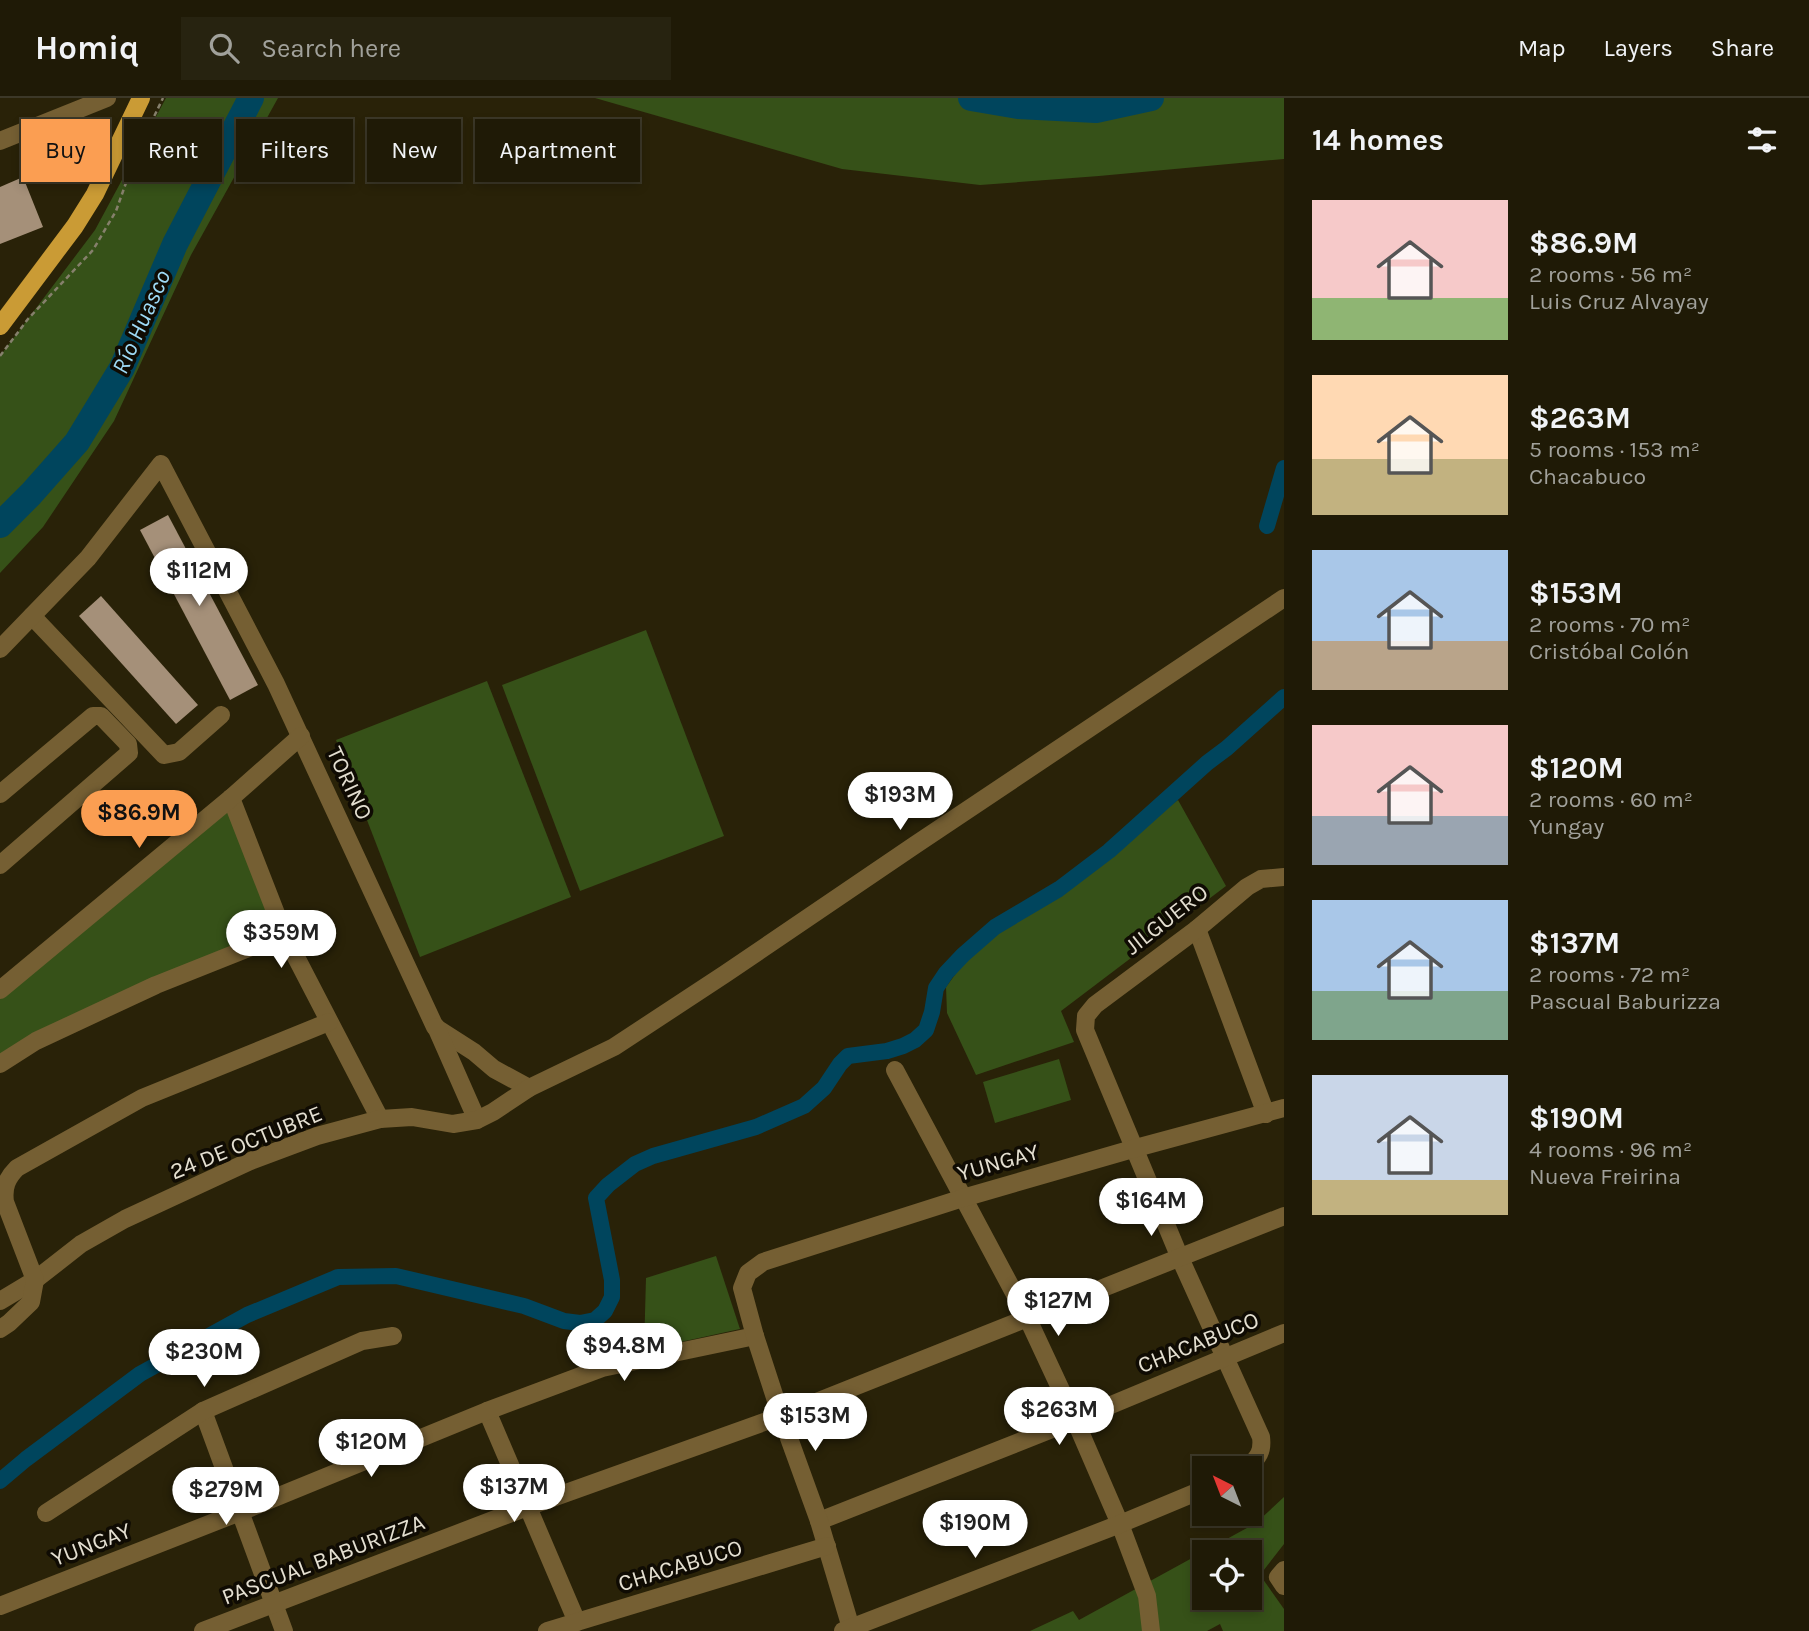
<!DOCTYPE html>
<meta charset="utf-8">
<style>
:root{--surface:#1f1a06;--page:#272310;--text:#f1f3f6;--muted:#a1a19b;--line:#3c3828;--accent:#fb9e52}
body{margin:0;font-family:Karla,sans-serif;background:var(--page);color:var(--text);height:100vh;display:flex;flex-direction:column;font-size:26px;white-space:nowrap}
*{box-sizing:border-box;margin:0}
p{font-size:23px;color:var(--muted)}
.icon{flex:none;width:38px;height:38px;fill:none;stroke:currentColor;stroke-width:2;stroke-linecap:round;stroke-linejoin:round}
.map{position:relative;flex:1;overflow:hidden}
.details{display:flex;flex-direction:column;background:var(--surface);width:525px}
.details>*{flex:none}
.hud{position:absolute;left:21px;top:21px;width:665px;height:63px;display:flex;gap:14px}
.needle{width:46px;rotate:318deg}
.controls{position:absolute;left:1192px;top:1358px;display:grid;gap:14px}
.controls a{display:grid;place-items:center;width:70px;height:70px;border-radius:0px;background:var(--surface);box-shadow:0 4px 10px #0003,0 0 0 2px var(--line);font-size:35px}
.price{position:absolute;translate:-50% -60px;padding:0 16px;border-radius:24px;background:#fff;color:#222;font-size:23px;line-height:46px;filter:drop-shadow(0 2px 4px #0008)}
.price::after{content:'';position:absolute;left:50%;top:42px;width:21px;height:16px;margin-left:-10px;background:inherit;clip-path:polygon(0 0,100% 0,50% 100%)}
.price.selected{background:var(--accent);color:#111}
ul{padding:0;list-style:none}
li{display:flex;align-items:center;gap:21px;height:175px;padding:0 28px}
li span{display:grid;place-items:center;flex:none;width:196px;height:140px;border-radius:0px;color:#555}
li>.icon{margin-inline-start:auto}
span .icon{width:84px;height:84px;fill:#fffc;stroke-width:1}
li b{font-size:30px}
h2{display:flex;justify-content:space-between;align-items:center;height:84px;padding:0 28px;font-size:30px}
.chip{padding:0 24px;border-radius:0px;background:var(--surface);box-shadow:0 4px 10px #0003,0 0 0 2px var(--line);font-size:24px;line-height:63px}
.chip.selected{background:var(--accent);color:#111}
header{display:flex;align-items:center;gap:42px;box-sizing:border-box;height:98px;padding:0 35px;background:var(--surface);border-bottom:2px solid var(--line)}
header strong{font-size:33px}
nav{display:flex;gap:38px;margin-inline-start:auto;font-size:24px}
.search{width:490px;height:63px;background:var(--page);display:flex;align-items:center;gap:18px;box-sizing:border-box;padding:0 24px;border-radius:0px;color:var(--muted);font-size:26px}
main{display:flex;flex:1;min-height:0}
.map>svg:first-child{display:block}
.green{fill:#365118;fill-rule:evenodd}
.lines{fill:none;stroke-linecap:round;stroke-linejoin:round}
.canal{stroke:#00455d;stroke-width:16}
.river{stroke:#00455d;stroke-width:26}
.building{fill:#a59079}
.path{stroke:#86806c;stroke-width:2.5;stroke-dasharray:5 3.5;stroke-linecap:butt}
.minor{stroke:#755f33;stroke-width:18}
.major{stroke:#ca9b35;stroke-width:18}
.labels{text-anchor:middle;stroke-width:7;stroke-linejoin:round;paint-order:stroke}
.street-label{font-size:23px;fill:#e4dfd1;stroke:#0f0b03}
.water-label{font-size:24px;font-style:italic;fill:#9dd9f5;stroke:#0f0b03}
</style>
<header>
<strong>Homiq</strong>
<div class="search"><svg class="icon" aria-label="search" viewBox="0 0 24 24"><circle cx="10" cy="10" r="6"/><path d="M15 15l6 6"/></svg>Search here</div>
<nav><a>Map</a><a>Layers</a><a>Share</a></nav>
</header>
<main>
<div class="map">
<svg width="1284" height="1533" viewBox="0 0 1284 1533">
<rect width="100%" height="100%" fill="#292208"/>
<g class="green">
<polygon points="166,0 278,0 191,157 114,323 43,429 0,475 0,258 95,132"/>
<polygon points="595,0 1284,0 1284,61 1099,78 980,87 842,71"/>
<polygon points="646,532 724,738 580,793 502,587"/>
<polygon points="487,583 571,799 420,859 336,642"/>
<polygon points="1178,702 1226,788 1061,913 1074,944 976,977 947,915 946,889 981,841"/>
<polygon points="230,703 281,835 0,963 0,895"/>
<polygon points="1059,961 1071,1002 995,1025 983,984"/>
<polygon points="716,1158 740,1231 644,1252 646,1180"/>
<path d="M1284,1399v47l-24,31 24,34v22h-61l-3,-7 -13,7h-177l43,-20 6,9 177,-97zM1204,1454h46v46h-46z"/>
</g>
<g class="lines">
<g class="canal">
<polyline points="1267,428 1284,370"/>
<polyline points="0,1383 26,1361 140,1276 247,1217 338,1179 396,1178 524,1208 564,1223 580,1225 595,1222 605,1213 612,1199 612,1182 596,1100 608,1087 635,1066 653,1058 756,1029 804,1008 824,990 840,966 848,958 887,953 903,948 915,942 926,932 932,914 936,890 946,875 963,857 995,829 1059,791 1109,753 1207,665 1227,650 1284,599"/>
</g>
<g class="river">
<polyline points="971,0 1018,8 1096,12 1151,0"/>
<polyline points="0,427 31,396 77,344 122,270 175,146 251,0"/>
</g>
</g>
<g class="building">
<polygon points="23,79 43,129 0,146 0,89"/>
<polygon points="168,417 258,587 230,602 140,432"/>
<polygon points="101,498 198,607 176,626 79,518"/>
</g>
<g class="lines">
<polyline class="path" points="0,258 28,221 93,152 116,113 137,54 163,0"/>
<g class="minor">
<polyline points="0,43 107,0"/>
<polyline points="32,518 164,657 179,654 221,617"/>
<polyline points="0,551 88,460 161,366 276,586 435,929 474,954 494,971 529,990"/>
<polyline points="0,696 93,618 101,618 128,646 129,655 0,767"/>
<polyline points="231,700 284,836 380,1021"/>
<polyline points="1197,831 1266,1016"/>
<polyline points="0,892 231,700 301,638"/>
<polyline points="436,929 477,1022"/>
<polyline points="0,966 36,943 156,887 284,836"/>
<polyline points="895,972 1027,1219 1075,1322 1120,1426 1147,1498 1151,1533"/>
<polyline points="0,1203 35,1182 81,1146 125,1121 248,1064 317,1038 380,1021 412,1019 453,1026 477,1022 493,1014 529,990 614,949 725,876 915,747 1284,500"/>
<path d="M0,1231l9,-6 22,-21 4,-22 -30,-78c-2,-15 2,-24 12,-34l125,-70 187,-76"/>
<polyline points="203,1313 284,1533"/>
<polyline points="487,1313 577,1524"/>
<path d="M1248,1370c10,-11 15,-16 13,-31l-81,-179 -95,-228 1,-14 9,-11 102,-76 50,-42 14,-8 23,-2"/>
<polyline points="46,1415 203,1313 362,1243 393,1238"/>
<polyline points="819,1423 1075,1322 1284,1235"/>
<polyline points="1284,1472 1278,1479 1284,1488"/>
<polyline points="0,1508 240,1414 487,1313 602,1270 755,1238"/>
<polyline points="851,1530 819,1423 781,1318 755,1238 742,1190 748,1175 763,1164 963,1100 1136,1050 1284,1010"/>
<polyline points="203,1533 527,1409 781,1318 1284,1118"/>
<polyline points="547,1533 827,1448"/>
<polyline points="843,1533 1120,1426 1204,1391"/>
</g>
<polyline class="major" points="0,228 75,128 95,96 141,0"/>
</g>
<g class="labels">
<g class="street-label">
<text transform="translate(350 685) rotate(65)" y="8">TORINO</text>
<text transform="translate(1166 821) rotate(-38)" y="8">JILGUERO</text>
<text transform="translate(246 1044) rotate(-22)" y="8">24 DE OCTUBRE</text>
<text transform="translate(998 1064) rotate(-16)" y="8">YUNGAY</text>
<text transform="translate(1198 1244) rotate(-22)" y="8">CHACABUCO</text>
<text transform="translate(91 1446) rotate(-21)" y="8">YUNGAY</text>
<text transform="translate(323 1461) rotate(-21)" y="8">PASCUAL BABURIZZA</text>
<text transform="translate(680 1467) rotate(-17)" y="8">CHACABUCO</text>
</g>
<g class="water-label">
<text transform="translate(141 224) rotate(-66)" y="8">Río Huasco</text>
</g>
</g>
</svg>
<div class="controls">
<a><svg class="needle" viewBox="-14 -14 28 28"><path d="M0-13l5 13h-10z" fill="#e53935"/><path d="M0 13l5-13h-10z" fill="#a1a19b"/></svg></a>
<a><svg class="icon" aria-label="locate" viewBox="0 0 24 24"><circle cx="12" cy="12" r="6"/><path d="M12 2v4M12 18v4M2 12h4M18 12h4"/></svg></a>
</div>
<b class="price" style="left:199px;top:510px">$112M</b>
<b class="price" style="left:900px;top:734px">$193M</b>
<b class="price selected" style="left:139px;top:752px">$86.9M</b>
<b class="price" style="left:281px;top:872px">$359M</b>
<b class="price" style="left:1151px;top:1140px">$164M</b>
<b class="price" style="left:1058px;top:1240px">$127M</b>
<b class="price" style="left:624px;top:1285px">$94.8M</b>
<b class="price" style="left:204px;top:1291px">$230M</b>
<b class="price" style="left:1059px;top:1349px">$263M</b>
<b class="price" style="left:815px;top:1355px">$153M</b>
<b class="price" style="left:371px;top:1381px">$120M</b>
<b class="price" style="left:514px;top:1426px">$137M</b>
<b class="price" style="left:226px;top:1429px">$279M</b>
<b class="price" style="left:975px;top:1462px">$190M</b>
<div class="hud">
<a class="chip selected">Buy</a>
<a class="chip">Rent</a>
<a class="chip">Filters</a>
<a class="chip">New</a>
<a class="chip">Apartment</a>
</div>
</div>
<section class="details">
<h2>14 homes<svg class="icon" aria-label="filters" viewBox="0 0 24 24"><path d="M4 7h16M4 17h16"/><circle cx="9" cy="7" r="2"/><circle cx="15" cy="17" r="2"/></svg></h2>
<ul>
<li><span style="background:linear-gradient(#f6c9c9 70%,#8fb573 0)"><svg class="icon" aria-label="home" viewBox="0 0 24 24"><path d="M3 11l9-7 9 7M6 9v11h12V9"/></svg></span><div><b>$86.9M</b><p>2 rooms · 56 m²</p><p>Luis Cruz Alvayay</p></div></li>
<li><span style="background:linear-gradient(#ffd9b3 60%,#c2b280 0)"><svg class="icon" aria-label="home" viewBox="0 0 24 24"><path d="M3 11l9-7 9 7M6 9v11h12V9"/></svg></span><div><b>$263M</b><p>5 rooms · 153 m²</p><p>Chacabuco</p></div></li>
<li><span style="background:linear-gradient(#a9c7e8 65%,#b9a48a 0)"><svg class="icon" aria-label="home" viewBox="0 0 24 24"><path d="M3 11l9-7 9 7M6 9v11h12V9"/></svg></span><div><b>$153M</b><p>2 rooms · 70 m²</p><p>Cristóbal Colón</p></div></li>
<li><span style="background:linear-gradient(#f6c9c9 65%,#9aa5b1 0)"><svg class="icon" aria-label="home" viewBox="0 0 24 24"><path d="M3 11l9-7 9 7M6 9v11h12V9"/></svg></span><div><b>$120M</b><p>2 rooms · 60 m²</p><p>Yungay</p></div></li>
<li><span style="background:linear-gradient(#a9c7e8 65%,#7fa58c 0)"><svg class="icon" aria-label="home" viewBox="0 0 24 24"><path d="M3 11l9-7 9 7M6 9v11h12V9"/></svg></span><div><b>$137M</b><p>2 rooms · 72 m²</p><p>Pascual Baburizza</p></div></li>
<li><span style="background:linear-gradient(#c9d6e8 75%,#c2b280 0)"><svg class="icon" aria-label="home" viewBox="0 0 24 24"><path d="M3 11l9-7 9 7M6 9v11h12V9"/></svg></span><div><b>$190M</b><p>4 rooms · 96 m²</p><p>Nueva Freirina</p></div></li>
</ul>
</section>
</main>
